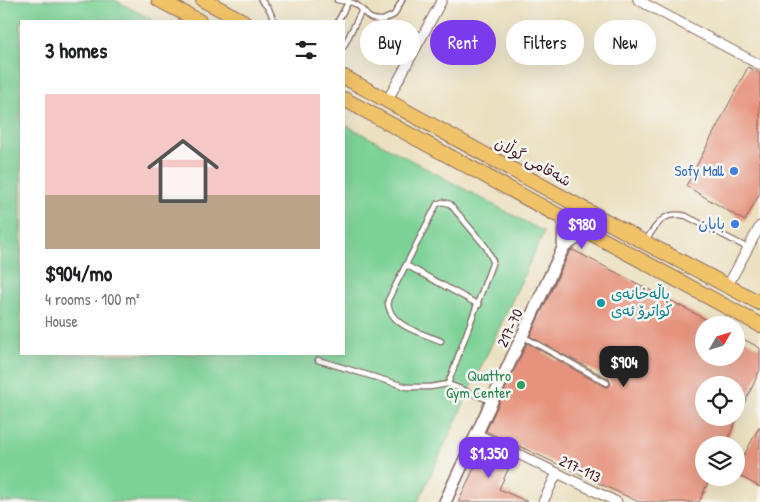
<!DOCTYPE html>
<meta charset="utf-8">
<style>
:root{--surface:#fff;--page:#f6f6f6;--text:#202124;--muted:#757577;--line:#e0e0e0;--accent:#7c3aed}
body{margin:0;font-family:"Patrick Hand","Playpen Sans Arabic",sans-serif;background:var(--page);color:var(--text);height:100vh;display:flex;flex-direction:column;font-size:19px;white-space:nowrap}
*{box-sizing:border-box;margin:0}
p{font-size:16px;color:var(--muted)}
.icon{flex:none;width:28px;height:28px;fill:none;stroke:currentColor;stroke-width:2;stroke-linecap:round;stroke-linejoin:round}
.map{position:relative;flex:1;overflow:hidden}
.details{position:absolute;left:20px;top:20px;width:325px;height:335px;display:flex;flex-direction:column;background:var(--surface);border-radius:0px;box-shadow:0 5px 20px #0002}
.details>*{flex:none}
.top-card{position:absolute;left:360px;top:20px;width:325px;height:45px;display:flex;gap:10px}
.needle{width:32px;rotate:51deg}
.controls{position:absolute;left:695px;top:316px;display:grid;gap:10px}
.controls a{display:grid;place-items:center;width:50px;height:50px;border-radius:50%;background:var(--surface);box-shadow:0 5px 20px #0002;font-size:25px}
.price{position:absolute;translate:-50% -42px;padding:0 11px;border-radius:10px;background:var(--accent);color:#fff;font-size:16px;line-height:32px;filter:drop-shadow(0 1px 2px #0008)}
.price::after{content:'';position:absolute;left:50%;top:30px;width:15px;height:11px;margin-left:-8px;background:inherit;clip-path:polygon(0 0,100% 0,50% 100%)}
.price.on{background:#222;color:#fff}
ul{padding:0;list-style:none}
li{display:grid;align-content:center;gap:10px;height:265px;padding:0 25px}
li+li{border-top:1px solid var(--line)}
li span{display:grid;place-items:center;height:155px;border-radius:0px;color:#555}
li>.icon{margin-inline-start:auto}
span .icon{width:90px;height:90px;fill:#fffc;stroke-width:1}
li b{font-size:21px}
h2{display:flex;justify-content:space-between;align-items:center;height:60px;padding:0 25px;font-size:21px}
.tag{padding:0 18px;border-radius:22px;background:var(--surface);box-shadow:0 5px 20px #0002;font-size:18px;line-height:45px}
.tag.on{background:var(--accent);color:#fff}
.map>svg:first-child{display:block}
.green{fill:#7cd296;stroke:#637860}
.building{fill:#e6927c;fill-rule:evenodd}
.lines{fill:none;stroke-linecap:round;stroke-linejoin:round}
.service-casing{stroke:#82635f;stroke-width:7}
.minor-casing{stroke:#82635f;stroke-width:11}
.tertiary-casing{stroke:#82635f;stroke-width:14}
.primary-casing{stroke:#82635f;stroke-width:16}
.service{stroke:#fff;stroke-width:4.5}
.minor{stroke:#fff;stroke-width:9}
.tertiary{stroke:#fff;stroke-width:11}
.primary{stroke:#f1c369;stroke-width:14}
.shop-dot{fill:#3f7fe0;stroke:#f6f6f2;stroke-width:2}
.culture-dot{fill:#0f9aa8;stroke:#f6f6f2;stroke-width:2}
.leisure-dot{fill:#2e9e5b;stroke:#f6f6f2;stroke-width:2}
.labels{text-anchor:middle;stroke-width:5;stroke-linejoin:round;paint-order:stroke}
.street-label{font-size:15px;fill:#4a1f2b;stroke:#f6f6f2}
.shop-label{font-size:15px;fill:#366cbe;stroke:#f6f6f2;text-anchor:end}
.culture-label{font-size:15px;fill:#0d838f;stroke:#f6f6f2;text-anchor:start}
.leisure-label{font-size:15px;fill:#27864d;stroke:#f6f6f2;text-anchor:end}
</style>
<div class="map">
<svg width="760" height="502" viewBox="0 0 760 502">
<rect width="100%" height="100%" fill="#f6f6f2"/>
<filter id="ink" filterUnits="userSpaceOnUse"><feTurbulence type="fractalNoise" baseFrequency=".02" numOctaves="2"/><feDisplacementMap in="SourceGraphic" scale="10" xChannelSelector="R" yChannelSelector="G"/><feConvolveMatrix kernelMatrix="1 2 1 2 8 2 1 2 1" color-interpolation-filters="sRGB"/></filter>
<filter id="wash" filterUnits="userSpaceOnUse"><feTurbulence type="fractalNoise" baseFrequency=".0096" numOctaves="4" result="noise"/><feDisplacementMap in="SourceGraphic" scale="20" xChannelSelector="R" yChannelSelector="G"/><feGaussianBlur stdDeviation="1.12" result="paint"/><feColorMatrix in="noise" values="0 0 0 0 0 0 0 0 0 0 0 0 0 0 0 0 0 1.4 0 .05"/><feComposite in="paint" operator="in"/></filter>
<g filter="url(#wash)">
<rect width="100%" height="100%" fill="#ebe0c0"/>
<polygon class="green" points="0,0 115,0 154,21 21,21 21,354 344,354 344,124 544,232 418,502 0,502"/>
<g id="blocks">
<g class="building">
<polygon points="748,67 760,73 760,193 745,221 686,186"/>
<path d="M573,250l144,75h-13v33h32v-23l24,13v22l-35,75h-21v33h6l-11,24h-60l-120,-56v1l-33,-16 41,-88 78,44h4l2,-2 -2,-6 -79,-43 39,-83zM704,385h32v33h-32z"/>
<polygon points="760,426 760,487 736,474 736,469"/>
<polygon points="485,445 513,459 499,489 528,502 458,502"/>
</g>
</g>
</g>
<g filter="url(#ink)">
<use href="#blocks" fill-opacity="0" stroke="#82635f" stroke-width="1"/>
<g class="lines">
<defs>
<g id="service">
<polyline points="261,0 269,9 274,21"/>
<path d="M337,0c7,2 14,1 20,5 11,8 7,15 26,15l11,-5 8,-15"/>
<polyline points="338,21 349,1"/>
<polyline points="344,46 362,10"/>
<path d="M645,241c13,-17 18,-31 41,-25l62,32"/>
<polyline points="406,265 479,305"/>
<polyline points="524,337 607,383"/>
<path d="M441,341c-19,-8 -54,-15 -53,-41l49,-96 6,-2 7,2 36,43 7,14 -45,123"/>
<polyline points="318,360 407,387 430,387 448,384 491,401"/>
</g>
<g id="minor">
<polyline points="638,0 760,65"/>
<polyline points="387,101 442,0"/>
<polyline points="728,285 760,226"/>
<polyline points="477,434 617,502"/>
<polyline points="543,502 557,473"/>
</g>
<g id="tertiary">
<path d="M563,248c9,-8 18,-13 30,-15"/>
<polyline points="445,502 563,248 564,224 561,216"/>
</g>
<g id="primary">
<polyline points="159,0 199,21"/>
<polyline points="203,0 243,21"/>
<polyline points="344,77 644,242 760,303"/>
<polyline points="344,99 760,325"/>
</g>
</defs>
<use href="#service" class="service-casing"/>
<use href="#minor" class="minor-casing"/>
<use href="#tertiary" class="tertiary-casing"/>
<use href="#primary" class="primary-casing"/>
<use href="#service" class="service"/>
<use href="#minor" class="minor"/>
<use href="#tertiary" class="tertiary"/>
<use href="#primary" class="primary"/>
</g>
</g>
<g class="shop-dot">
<circle cx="734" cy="171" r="5"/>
<circle cx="735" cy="224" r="5"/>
</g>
<circle class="culture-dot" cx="601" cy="303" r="5"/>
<circle class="leisure-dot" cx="521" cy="385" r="5"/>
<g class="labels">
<g class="street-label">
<text transform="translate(533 162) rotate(29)" y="5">شەقامی گوڵان</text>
<text transform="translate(510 328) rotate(-65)" y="5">217-70</text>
<text transform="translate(580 469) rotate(25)" y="5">217-113</text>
</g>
<g class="shop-label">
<text x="724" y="176">Sofy Mall</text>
<text x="725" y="229">بابان</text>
</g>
<g class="culture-label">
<text x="611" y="299">باڵەخانەی<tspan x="611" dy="17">کواترۆ ئەی</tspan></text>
</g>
<g class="leisure-label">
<text x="511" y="381">Quattro<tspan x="511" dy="17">Gym Center</tspan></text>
</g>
</g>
</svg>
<div class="controls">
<a><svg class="needle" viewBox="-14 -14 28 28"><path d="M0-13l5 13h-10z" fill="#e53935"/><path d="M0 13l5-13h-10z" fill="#757577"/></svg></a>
<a><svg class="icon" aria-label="locate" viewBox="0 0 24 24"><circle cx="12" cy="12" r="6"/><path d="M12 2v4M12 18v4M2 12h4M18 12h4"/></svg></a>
<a><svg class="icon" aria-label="layers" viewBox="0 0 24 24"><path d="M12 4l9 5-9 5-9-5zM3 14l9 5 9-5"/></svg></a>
</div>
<b class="price" style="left:582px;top:250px">$980</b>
<b class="price on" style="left:624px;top:388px">$904</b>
<b class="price" style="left:489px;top:479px">$1,350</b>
<div class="top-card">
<a class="tag">Buy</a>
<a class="tag on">Rent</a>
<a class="tag">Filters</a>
<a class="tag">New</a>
</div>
<section class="details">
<h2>3 homes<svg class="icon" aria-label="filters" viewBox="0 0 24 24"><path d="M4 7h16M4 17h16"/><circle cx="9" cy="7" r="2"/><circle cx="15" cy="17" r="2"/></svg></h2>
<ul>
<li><span style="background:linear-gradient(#f6c9c9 65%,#b9a48a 0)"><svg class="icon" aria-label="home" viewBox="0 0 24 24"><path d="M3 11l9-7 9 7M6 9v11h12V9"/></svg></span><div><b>$904/mo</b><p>4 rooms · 100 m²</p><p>House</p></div></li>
</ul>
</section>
</div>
